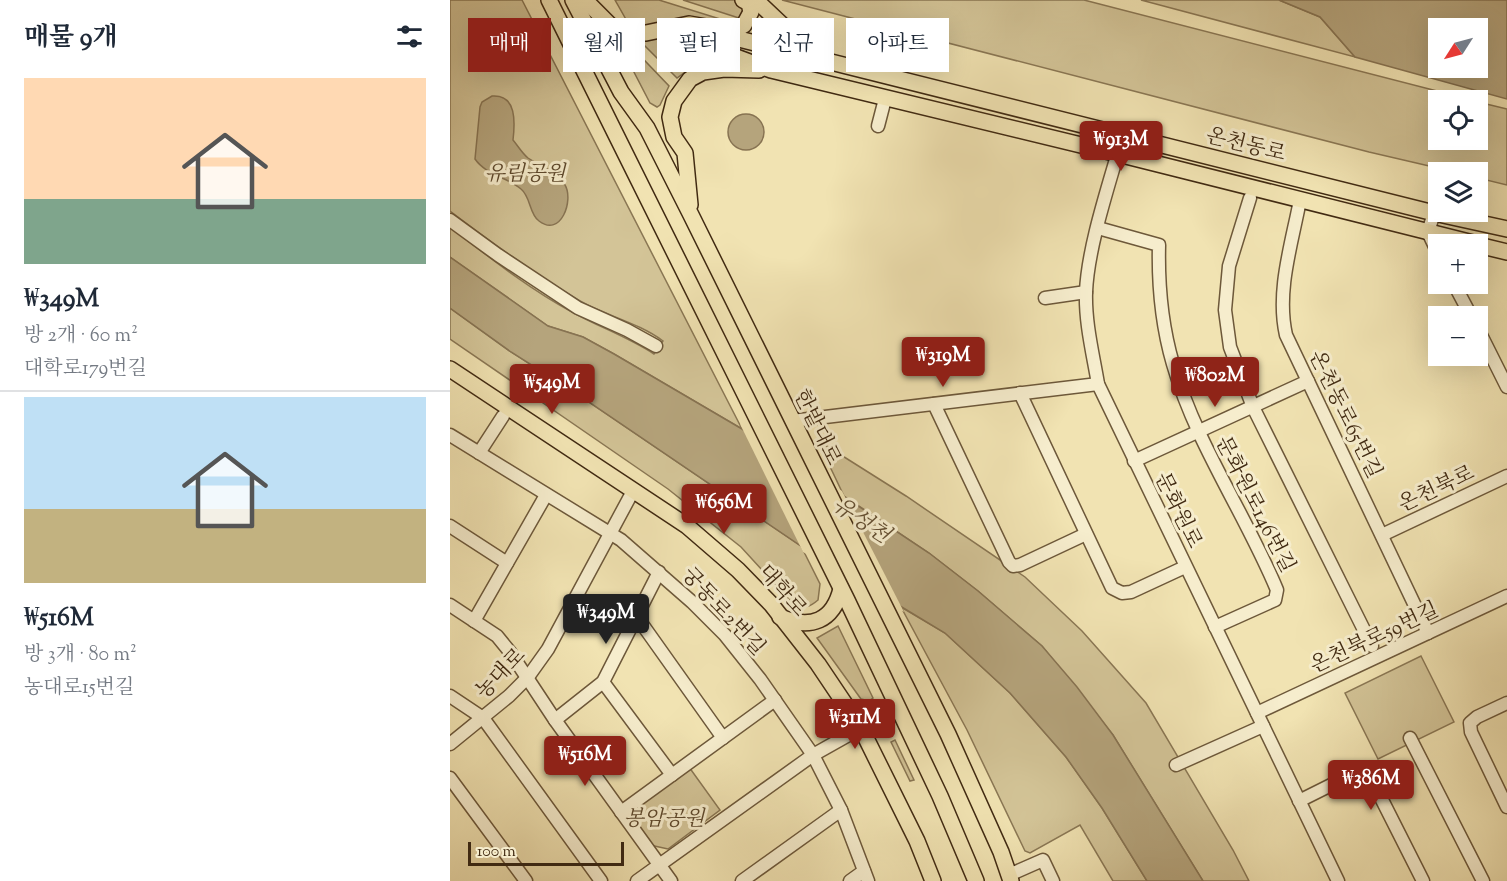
<!DOCTYPE html>
<html lang="ko">
<meta charset="utf-8">
<style>
:root{--surface:#fff;--page:#f6f6f7;--text:#1f2937;--muted:#747a83;--line:#e0e1e3;--accent:#8f2418}
body{margin:0;font-family:"Sorts Mill Goudy","Noto Serif KR",serif;background:var(--page);color:var(--text);height:100vh;display:flex;flex-direction:column;font-size:22px;white-space:nowrap}
*{box-sizing:border-box;margin:0}
p{font-size:20px;color:var(--muted)}
.icon{flex:none;width:33px;height:33px;fill:none;stroke:currentColor;stroke-width:2;stroke-linecap:round;stroke-linejoin:round}
.map{position:relative;flex:1;overflow:hidden}
.side{display:flex;flex-direction:column;background:var(--surface);width:450px}
.side>*{flex:none}
.banner{position:absolute;left:18px;top:18px;width:570px;height:54px;display:flex;gap:12px}
.needle{width:39px;rotate:234deg}
.buttons{position:absolute;left:978px;top:18px;display:grid;gap:12px}
.buttons a{display:grid;place-items:center;width:60px;height:60px;border-radius:0px;background:var(--surface);box-shadow:0 6px 24px #0002;font-size:30px}
.scale{position:absolute;left:18px;bottom:15px;width:156px;box-sizing:border-box;padding-left:6px;border:3px solid #412a12;border-top:0;font-size:16px;line-height:21px;white-space:nowrap;color:#412a12;-webkit-text-stroke:4px #f6edcd;paint-order:stroke}
.price{position:absolute;translate:-50% -51px;padding:0 14px;border-radius:6px;background:var(--accent);color:#fff;font-size:20px;line-height:39px;filter:drop-shadow(0 2px 3px #0008)}
.price::after{content:'';position:absolute;left:50%;top:36px;width:18px;height:14px;margin-left:-9px;background:inherit;clip-path:polygon(0 0,100% 0,50% 100%)}
.price.selected{background:#222;color:#fff}
ul{padding:0;list-style:none}
li{display:grid;align-content:center;gap:12px;height:318px;padding:0 24px}
li+li{border-top:2px solid var(--line)}
li span{display:grid;place-items:center;height:186px;border-radius:0px;color:#555}
li>.icon{margin-inline-start:auto}
span .icon{width:108px;height:108px;fill:#fffc;stroke-width:1}
li b{font-size:26px}
h2{display:flex;justify-content:space-between;align-items:center;height:72px;padding:0 24px;font-size:26px}
.pill{padding:0 21px;border-radius:0px;background:var(--surface);box-shadow:0 6px 24px #0002;font-size:21px;line-height:54px}
.pill.selected{background:var(--accent);color:#fff}
main{display:flex;flex:1;min-height:0}
.map>svg:first-child{display:block}
.green{fill:#d3c497;stroke:#8a7754;stroke-width:1.5}
.water{fill:#b5a47c;stroke:#877352;stroke-width:1.5;fill-rule:evenodd}
.pier{fill:#f1e3b2}
.lines{fill:none;stroke-linecap:round;stroke-linejoin:round}
.minor-casing{stroke:#6d583a;stroke-width:15}
.major-casing{stroke:#412a12;stroke-width:18}
.minor{stroke:#f6edcd;stroke-width:12}
.major{stroke:#f1e3b2;stroke-width:15}
.labels{text-anchor:middle;stroke-width:6;stroke-linejoin:round;paint-order:stroke}
.street-label{font-size:21px;fill:#412a12;stroke:#f6edcd}
.park-label{font-size:21px;font-style:italic;fill:#5e492d;stroke:#f6edcd}
.water-label{font-size:22px;font-style:italic;fill:#644f32;stroke:#f6edcd}
</style>
<main>
<section class="side">
<h2>매물 9개<svg class="icon" aria-label="filters" viewBox="0 0 24 24"><path d="M4 7h16M4 17h16"/><circle cx="9" cy="7" r="2"/><circle cx="15" cy="17" r="2"/></svg></h2>
<ul>
<li><span style="background:linear-gradient(#ffd9b3 65%,#7fa58c 0)"><svg class="icon" aria-label="home" viewBox="0 0 24 24"><path d="M3 11l9-7 9 7M6 9v11h12V9"/></svg></span><div><b>₩349M</b><p>방 2개 · 60 m²</p><p>대학로179번길</p></div></li>
<li><span style="background:linear-gradient(#bfe0f5 60%,#c2b280 0)"><svg class="icon" aria-label="home" viewBox="0 0 24 24"><path d="M3 11l9-7 9 7M6 9v11h12V9"/></svg></span><div><b>₩516M</b><p>방 3개 · 80 m²</p><p>농대로15번길</p></div></li>
</ul>
</section>
<div class="map">
<svg width="1057" height="881" viewBox="0 0 1057 881">
<rect width="100%" height="100%" fill="#f1e3b2"/>
<filter id="stains"><feTurbulence type="fractalNoise" baseFrequency=".00333" numOctaves="4"/><feColorMatrix values="0 0 0 0 .2 0 0 0 0 .09 0 0 0 0 .02 0 0 0 .5 -.17"/></filter>
<radialGradient id="worn" r=".72"><stop offset=".6" stop-color="#630" stop-opacity="0"/><stop offset="1" stop-color="#630" stop-opacity=".3"/></radialGradient>
<g class="green">
<path d="M0,0h72l220,429 -128,-75 -31,-17 -35,-11 -98,-69v-30c39,30 79,62 122,85 27,15 56,25 82,42l9,-13c-24,-18 -56,-25 -83,-40 -45,-27 -88,-58 -130,-90z"/>
<path d="M165,0h44l77,24c-18,1 -34,-6 -52,-6 -19,1 -34,9 -52,12z"/>
<polygon points="233,0 289,0 296,7 292,19"/>
<polygon points="332,0 634,0 1022,100 988,100 988,140 1028,140 1028,102 1057,109 1057,185 1028,178 1028,172 1005,172 919,152"/>
<polygon points="691,0 829,0 870,17 905,57"/>
<polygon points="232,33 230,42 240,51 256,56 253,63 241,68 227,78 189,40"/>
<polygon points="176,41 219,86 210,105 207,107 200,103 171,47 171,44"/>
<path d="M0,308l61,44 63,40 227,154 19,38 -2,16c-8,7 -14,9 -24,5l-53,-58 -73,-58 -218,-150z"/>
<polygon points="372,443 456,496 575,577 632,631 696,703 783,850 799,881 753,881 663,735 592,646 528,591 479,553 394,496 373,452"/>
<polygon points="451,607 495,633 560,693 616,757 652,808 697,881 663,881 630,825 580,853 575,851 517,730"/>
<polygon points="388,626 423,698 419,701 411,699 367,638"/>
<polygon points="971,656 1004,722 928,759 895,693"/>
<polygon points="445,740 464,780 460,781 441,742"/>
<polygon points="239,767 270,810 218,849 200,845 179,816 180,810"/>
</g>
<g class="water">
<path d="M829,0h228v99l-152,-42 -35,-40zM988,28h40v40h-40z"/>
<path d="M42,96c25,-2 23,27 21,44 5,6 9,13 15,18 12,8 30,14 37,27 9,15 -4,53 -26,36 -10,-7 -8,-24 -18,-32 -14,-12 -35,-14 -46,-30l5,-52 2,-5z"/>
<circle cx="296" cy="132" r="18"/>
<polygon points="0,257 98,326 133,337 164,354 292,429 479,553 528,591 592,646 627,687 663,735 753,881 697,881 652,808 616,757 560,693 495,633 351,546 124,392 61,352 0,308"/>
</g>
<polygon class="pier" points="290,424 392,491 454,612 353,552"/>
<g class="lines">
<defs>
<g id="minor">
<polyline points="428,126 435,99"/>
<path d="M673,135c-13,47 -35,110 -37,157 -1,31 7,62 12,92l240,497"/>
<polyline points="800,198 779,266 775,310 780,347 803,407 922,646"/>
<path d="M850,200c-8,43 -24,91 -14,135l142,298"/>
<polyline points="984,213 978,232 988,253"/>
<polyline points="0,220 48,255 128,308 177,330 206,346"/>
<path d="M648,228l61,17c-1,40 3,81 14,119 23,80 72,149 104,226l-2,10 -60,27"/>
<polyline points="1004,284 1021,316"/>
<polyline points="595,298 636,292"/>
<polyline points="1028,329 1057,387"/>
<polyline points="570,393 662,588 672,593 681,592 735,567"/>
<polyline points="484,404 559,562 563,566 570,565 636,534"/>
<polyline points="342,421 648,384"/>
<polyline points="0,435 171,540 242,602 275,635 310,679 363,755 391,810 418,881"/>
<polyline points="29,453 53,416"/>
<polyline points="684,461 858,381"/>
<polyline points="0,526 57,563"/>
<polyline points="932,535 1057,476"/>
<polyline points="0,605 47,636 60,652 105,720 221,881"/>
<polyline points="187,617 273,738"/>
<polyline points="24,621 96,495"/>
<polyline points="153,682 222,775"/>
<polyline points="0,696 33,718 151,881"/>
<polyline points="1057,703 1027,717 1020,723 1021,732 1057,807"/>
<polyline points="807,713 1057,596"/>
<polyline points="105,720 153,682 209,572"/>
<polyline points="960,738 1033,881"/>
<polyline points="0,744 59,696 78,677 98,649 183,491"/>
<polyline points="726,765 813,726"/>
<polyline points="0,778 76,881"/>
<polyline points="849,801 905,773 915,773 922,780 973,881"/>
<polyline points="171,812 325,700"/>
<polyline points="559,875 593,860 603,881"/>
<polyline points="187,881 363,755 411,728"/>
<polyline points="292,881 391,810"/>
<polyline points="400,881 414,871"/>
</g>
<g id="major">
<polyline points="99,0 397,600 490,796 526,881"/>
<polyline points="123,0 171,92 197,128 241,215 498,734 551,852 561,881"/>
<polyline points="135,0 161,26 179,33 196,33 239,24 262,28"/>
<polyline points="302,0 310,4 347,39 370,56"/>
<polyline points="270,30 282,32 294,25 301,12 299,3 293,0"/>
<polyline points="240,205 235,153 224,137 220,117 224,101 240,79 253,72 274,69 309,70"/>
<polyline points="1027,244 668,154 321,70 246,42 244,38 248,34 281,37 984,213 1057,229"/>
<polyline points="1028,245 1057,252"/>
<polyline points="0,369 237,526 288,570 321,604 368,664 411,728 467,841 483,881"/>
<path d="M330,617c31,13 53,4 61,-28"/>
</g>
</defs>
<use href="#minor" class="minor-casing"/>
<use href="#major" class="major-casing"/>
<use href="#minor" class="minor"/>
<use href="#major" class="major"/>
</g>
<g class="labels">
<g class="street-label">
<text transform="translate(796 144) rotate(14)" y="7">온천동로</text>
<text transform="translate(896 414) rotate(64)" y="7">온천동로65번길</text>
<text transform="translate(368 427) rotate(64)" y="7">한밭대로</text>
<text transform="translate(986 488) rotate(-25)" y="7">온천북로</text>
<text transform="translate(806 504) rotate(63)" y="7">문화원로146번길</text>
<text transform="translate(729 510) rotate(64)" y="7">문화원로</text>
<text transform="translate(333 590) rotate(49)" y="7">대학로</text>
<text transform="translate(274 611) rotate(47)" y="7">궁동로2번길</text>
<text transform="translate(924 637) rotate(-25)" y="7">온천북로59번길</text>
<text transform="translate(50 673) rotate(-46)" y="7">농대로</text>
</g>
<g class="park-label">
<text x="75" y="180">유림공원</text>
<text x="214" y="825">봉암공원</text>
</g>
<g class="water-label">
<text transform="translate(412 519) rotate(34)" y="8">유성천</text>
</g>
</g>
<rect width="100%" height="100%" filter="url(#stains)"/>
<rect width="100%" height="100%" fill="url(#worn)"/>
</svg>
<div class="buttons">
<a><svg class="needle" viewBox="-14 -14 28 28"><path d="M0-13l5 13h-10z" fill="#e53935"/><path d="M0 13l5-13h-10z" fill="#747a83"/></svg></a>
<a><svg class="icon" aria-label="locate" viewBox="0 0 24 24"><circle cx="12" cy="12" r="6"/><path d="M12 2v4M12 18v4M2 12h4M18 12h4"/></svg></a>
<a><svg class="icon" aria-label="layers" viewBox="0 0 24 24"><path d="M12 4l9 5-9 5-9-5zM3 14l9 5 9-5"/></svg></a>
<a>+</a>
<a>−</a>
</div>
<div class="scale">100 m</div>
<b class="price" style="left:671px;top:172px">₩913M</b>
<b class="price" style="left:493px;top:388px">₩319M</b>
<b class="price" style="left:765px;top:408px">₩802M</b>
<b class="price" style="left:102px;top:415px">₩549M</b>
<b class="price" style="left:274px;top:535px">₩656M</b>
<b class="price selected" style="left:156px;top:645px">₩349M</b>
<b class="price" style="left:405px;top:750px">₩311M</b>
<b class="price" style="left:135px;top:787px">₩516M</b>
<b class="price" style="left:921px;top:811px">₩386M</b>
<div class="banner">
<a class="pill selected">매매</a>
<a class="pill">월세</a>
<a class="pill">필터</a>
<a class="pill">신규</a>
<a class="pill">아파트</a>
</div>
</div>
</main>
